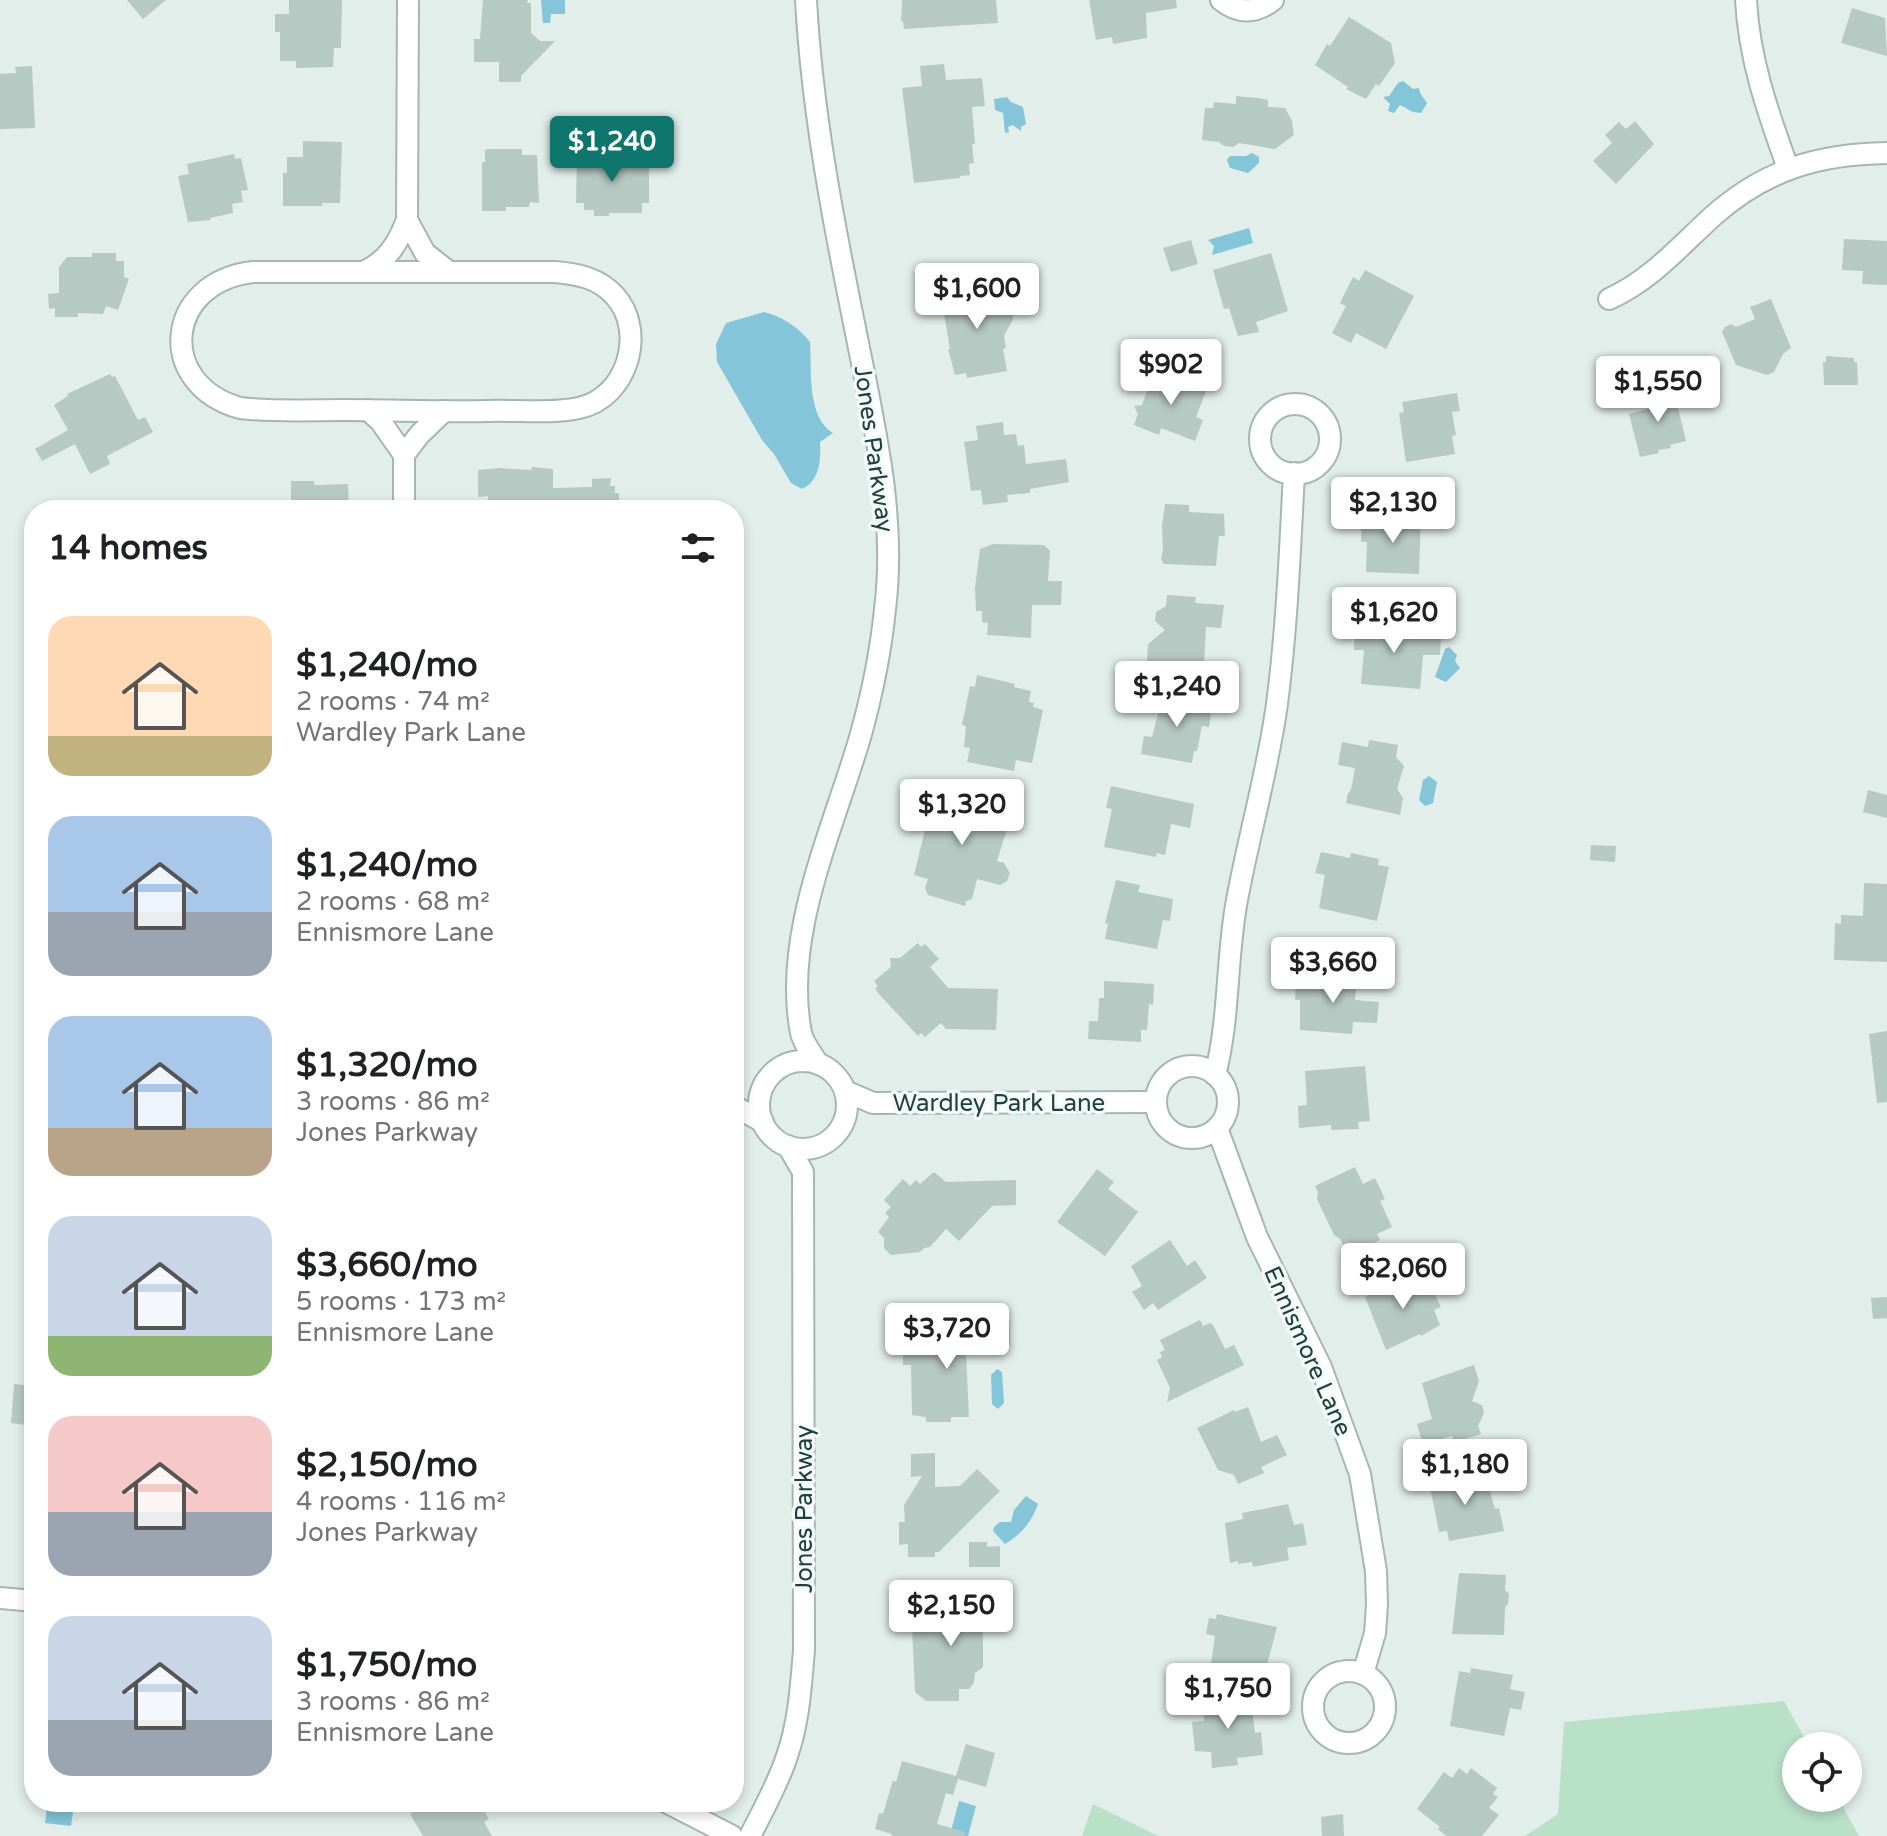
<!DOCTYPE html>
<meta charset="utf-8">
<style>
:root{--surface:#fff;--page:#f6f6f6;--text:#202124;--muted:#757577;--accent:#0f766e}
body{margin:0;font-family:"Varela Round",sans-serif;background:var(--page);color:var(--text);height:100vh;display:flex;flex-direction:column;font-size:30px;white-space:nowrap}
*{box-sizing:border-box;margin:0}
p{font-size:26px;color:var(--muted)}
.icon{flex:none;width:44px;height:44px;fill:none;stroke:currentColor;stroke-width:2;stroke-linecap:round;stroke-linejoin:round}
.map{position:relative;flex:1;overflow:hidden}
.panel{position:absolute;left:24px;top:500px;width:720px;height:1312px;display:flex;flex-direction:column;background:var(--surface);border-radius:32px;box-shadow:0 4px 12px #0003}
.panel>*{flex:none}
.tools{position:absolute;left:1782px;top:1732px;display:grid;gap:16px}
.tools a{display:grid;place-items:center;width:80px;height:80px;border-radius:50%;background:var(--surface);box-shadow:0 4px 12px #0003;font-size:40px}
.price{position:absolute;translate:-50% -68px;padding:0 18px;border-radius:8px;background:#fff;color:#222;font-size:26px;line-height:52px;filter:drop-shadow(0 2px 4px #0008)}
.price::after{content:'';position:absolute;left:50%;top:48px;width:24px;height:18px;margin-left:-12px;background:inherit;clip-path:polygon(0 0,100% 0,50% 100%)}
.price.active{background:var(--accent);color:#fff}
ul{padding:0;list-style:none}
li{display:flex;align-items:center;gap:24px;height:200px;padding:0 24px}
li span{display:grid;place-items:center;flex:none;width:224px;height:160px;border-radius:24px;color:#555}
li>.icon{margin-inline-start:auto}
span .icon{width:96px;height:96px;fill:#fffc;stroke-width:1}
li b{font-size:34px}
h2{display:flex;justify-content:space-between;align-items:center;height:96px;padding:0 24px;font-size:34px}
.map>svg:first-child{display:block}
.green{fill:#b8e1c7}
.water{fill:#84c5d9}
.building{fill:#b7c9c3}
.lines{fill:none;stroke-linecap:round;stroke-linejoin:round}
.minor-casing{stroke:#a4b7b2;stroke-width:24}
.minor{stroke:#fff;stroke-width:20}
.labels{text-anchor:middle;stroke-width:7;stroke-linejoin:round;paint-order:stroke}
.street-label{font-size:24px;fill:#20413b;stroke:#f3faf7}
</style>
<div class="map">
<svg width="1887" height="1836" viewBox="0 0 1887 1836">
<rect width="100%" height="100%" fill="#e2eeea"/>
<g class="green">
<polygon points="1784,1701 1809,1746 1796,1746 1796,1798 1838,1798 1859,1836 1525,1836 1558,1814 1564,1722"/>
<polygon points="1093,1804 1158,1836 1082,1836"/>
</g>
<g class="water">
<polygon points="541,0 565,0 565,14 551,14 550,23 543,23"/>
<polygon points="1403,81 1413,89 1419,88 1420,93 1427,103 1421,113 1413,112 1400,105 1394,113 1388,111 1390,104 1383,97 1389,96 1398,83"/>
<polygon points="1007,97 1011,102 1023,107 1026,124 1021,127 1021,131 1013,125 1008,127 1009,132 1005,133 1003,113 995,110 994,99"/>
<polygon points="1252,153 1259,157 1259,163 1248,173 1230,168 1227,160 1230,156 1246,156"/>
<polygon points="1249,228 1253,243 1212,255 1214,246 1208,240"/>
<path d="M764,312c19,5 33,14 46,30 2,27 -4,75 23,91l-13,9c1,17 0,39 -18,47l-11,-6 -17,-29 -12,-14 -45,-78 -1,-18 10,-21z"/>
<polygon points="1449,647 1457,655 1455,661 1460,668 1446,682 1435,677 1445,649"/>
<polygon points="1429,776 1437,782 1433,803 1425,806 1419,800 1423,780"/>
<polygon points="997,1369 1002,1372 1004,1403 998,1409 992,1404 991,1375"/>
<path d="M1026,1496l12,8c-6,17 -16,30 -33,40l-12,-13 1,-4 6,-5h11l3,-12z"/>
<polygon points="959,1801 976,1806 968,1836 950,1835"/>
<polygon points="47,1808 73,1812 71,1826 45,1823"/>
</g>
<g class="building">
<polygon points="127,0 166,0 143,19"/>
<polygon points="289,0 342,0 341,48 334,48 333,67 296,68 296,61 280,61 280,32 275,32 275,14 289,14"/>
<polygon points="483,0 528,0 527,3 531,3 531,33 540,41 555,41 521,76 521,82 499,82 499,62 474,62 474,39 480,39"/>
<polygon points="902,0 996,0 998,23 904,29 903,21 901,22"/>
<polygon points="1089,0 1176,0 1177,8 1146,13 1147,38 1113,44 1112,37 1096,40"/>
<polygon points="1852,8 1885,18 1887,56 1841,43"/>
<polygon points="1349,17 1391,43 1395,63 1379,86 1376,84 1366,99 1346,89 1348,87 1315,65 1327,44 1330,46"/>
<polygon points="944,64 946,80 982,78 985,106 972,107 975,144 972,144 974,163 969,164 970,175 960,176 960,178 914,183 902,88 922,86 920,66"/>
<polygon points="32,66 35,128 0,129 0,74 16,73 15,67"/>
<polygon points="1236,96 1258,98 1268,100 1268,107 1285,108 1292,121 1294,135 1275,149 1239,143 1233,147 1224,146 1219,142 1202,140 1205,108 1213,108 1214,102 1236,104"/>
<polygon points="1635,121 1654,144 1616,184 1593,161 1612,143 1605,135 1619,122 1626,129"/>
<polygon points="303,141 342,142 340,203 322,203 322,206 283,206 283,173 287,173 287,157 303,157"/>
<polygon points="489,149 522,149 522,155 537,155 539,203 530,202 529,207 506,207 506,211 482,211 482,162 485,162 485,150"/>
<polygon points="614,152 625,152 642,167 649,167 649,203 642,203 642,213 609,213 609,216 594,216 594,210 584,210 584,203 576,203 577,155 610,156"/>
<polygon points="234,154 235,159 241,158 248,190 241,191 243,202 232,204 233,213 210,218 211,220 188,222 178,176 189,174 187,164"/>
<polygon points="1844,239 1887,241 1887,285 1862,284 1863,271 1842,270"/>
<polygon points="1191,240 1198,264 1171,272 1163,248"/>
<polygon points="92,253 116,253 116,261 124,261 124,277 129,279 118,310 106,306 103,314 78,313 78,317 55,317 55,308 49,309 48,294 59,293 59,267 67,257 92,257"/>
<polygon points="1271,253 1288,311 1256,322 1259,332 1238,336 1229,308 1224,309 1213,270"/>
<polygon points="1365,270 1414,296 1386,349 1356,333 1351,343 1332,333 1346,306 1340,303 1353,277 1359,281"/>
<polygon points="988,285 990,292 995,291 996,298 1011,308 1013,319 1004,336 1006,348 1003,349 1007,371 967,378 966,373 955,375 948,349 950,349 942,302 951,301 950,293"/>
<polygon points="1771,299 1791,348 1783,354 1774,372 1767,375 1736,365 1722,332 1725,327 1731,324 1736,327 1755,319 1750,307"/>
<polygon points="1826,356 1854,358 1854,362 1857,362 1858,385 1824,385 1823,362 1826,362"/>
<polygon points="1160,371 1207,389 1196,417 1203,420 1195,441 1161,428 1159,435 1134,425 1138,414 1134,406 1142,405 1153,374"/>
<polygon points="110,374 112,377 115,376 138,420 145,417 153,432 107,456 110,464 90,474 75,444 42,461 35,449 68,430 54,405 68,396 67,394"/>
<polygon points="1673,387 1686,441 1670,445 1671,448 1658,450 1659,453 1640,457 1629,414 1655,407 1651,393"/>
<polygon points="1457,393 1460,411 1452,412 1456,435 1452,436 1455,454 1406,462 1399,413 1404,412 1402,402"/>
<polygon points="1003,422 1004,435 1016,434 1018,446 1024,445 1026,464 1066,459 1069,482 1030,489 1030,493 1007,495 1008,502 983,505 981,490 971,491 964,442 978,440 976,426"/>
<polygon points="532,467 553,469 553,488 592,487 592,479 611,478 610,486 615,486 615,493 619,493 619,510 527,510 527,502 488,502 488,496 478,497 478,470 499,468 531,470"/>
<polygon points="291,481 314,481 314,485 348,484 349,510 291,510"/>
<polygon points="1165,504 1189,505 1189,512 1224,514 1225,536 1219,536 1216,566 1164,564 1161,559 1163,550 1162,526"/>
<polygon points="1397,513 1421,514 1419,574 1366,572 1367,542 1361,542 1362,520 1397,521"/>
<polygon points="993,544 1044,545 1050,551 1048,581 1062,581 1061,605 1032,605 1031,638 987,635 988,623 982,622 982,611 976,611 975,588 980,549"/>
<polygon points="1167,595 1196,597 1195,603 1224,605 1221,628 1206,627 1204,664 1147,661 1148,644 1165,630 1155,621 1156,612 1166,606"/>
<polygon points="1386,625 1415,627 1414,634 1441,638 1440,655 1423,655 1420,689 1361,684 1364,650 1354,650 1355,627 1385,630"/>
<polygon points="977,675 1015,684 1014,687 1031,691 1029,702 1034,703 1033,707 1043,710 1032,763 1016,760 1014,771 967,762 970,748 964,747 966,726 962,725 970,686 975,687"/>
<polygon points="1163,694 1212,706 1209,727 1202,726 1197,751 1194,751 1192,763 1141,754 1144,736 1152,737"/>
<polygon points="1369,740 1398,745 1396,757 1404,766 1397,789 1403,798 1400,815 1346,803 1348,793 1351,790 1355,768 1338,765 1342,742 1368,747"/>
<polygon points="1111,786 1194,804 1190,828 1171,824 1165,855 1157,853 1156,857 1104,847 1112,809 1106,808"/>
<polygon points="935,789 1012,813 997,861 1004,863 1010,873 1007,881 1000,885 977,879 972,899 966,901 965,906 928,895 925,888 928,879 914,875"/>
<polygon points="1868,790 1887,795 1887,818 1863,812"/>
<polygon points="1591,845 1616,846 1615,862 1590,860"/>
<polygon points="1321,852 1350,858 1351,853 1379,859 1378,865 1389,867 1377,921 1319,908 1325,875 1315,873"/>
<polygon points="1116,880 1140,885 1138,892 1173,899 1170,921 1163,920 1157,949 1105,939 1108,924 1105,923"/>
<polygon points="1864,883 1887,884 1887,962 1834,960 1835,923 1841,924 1841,915 1863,916"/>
<polygon points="918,943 921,947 925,944 939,959 930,967 948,988 998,989 996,1030 946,1029 941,1023 925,1037 921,1033 918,1036 878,993 875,989 878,986 874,981 891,967 890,958 900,958"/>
<polygon points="1333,973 1357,975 1355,1000 1379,1002 1377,1023 1353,1022 1352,1034 1300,1030 1300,1000 1295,1000 1296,977 1332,980"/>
<polygon points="1104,981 1154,984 1153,1005 1149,1004 1147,1030 1141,1030 1141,1042 1088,1039 1089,1021 1098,1021 1099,998 1104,998"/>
<polygon points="1887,1031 1887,1102 1877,1103 1869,1034"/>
<polygon points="1365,1066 1370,1121 1358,1122 1359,1129 1331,1130 1331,1125 1299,1128 1298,1106 1307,1105 1305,1071"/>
<polygon points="1355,1167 1363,1184 1375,1178 1385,1199 1380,1201 1392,1227 1377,1234 1380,1240 1349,1255 1340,1239 1334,1235 1317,1199 1318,1192 1315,1186"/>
<polygon points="1097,1169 1114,1182 1108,1189 1138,1212 1105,1256 1057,1222"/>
<polygon points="934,1172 946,1182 1016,1180 1016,1205 992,1206 959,1241 946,1229 930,1247 924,1248 920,1252 891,1255 884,1248 884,1238 878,1232 889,1217 885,1213 891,1207 884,1200 903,1179 910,1186 916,1180 920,1184"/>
<polygon points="1170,1240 1187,1266 1195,1260 1207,1278 1158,1310 1153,1303 1144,1310 1132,1292 1142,1286 1131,1266"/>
<polygon points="1412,1273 1418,1285 1422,1283 1428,1295 1434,1293 1441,1307 1434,1310 1440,1325 1421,1336 1420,1334 1386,1350 1365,1297"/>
<polygon points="1887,1297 1887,1318 1873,1319 1871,1298"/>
<polygon points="1200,1320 1203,1326 1210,1323 1213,1325 1225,1349 1234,1345 1244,1365 1167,1402 1170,1388 1157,1360 1162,1357 1160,1352 1165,1350 1160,1340"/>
<polygon points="1010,1321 1010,1345 977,1344 966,1354 969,1417 951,1417 951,1422 926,1422 926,1417 912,1415 911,1365 903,1365 903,1340 956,1339 961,1334 977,1334 977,1322"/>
<polygon points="1474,1365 1479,1381 1472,1401 1482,1405 1484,1413 1478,1426 1481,1434 1454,1442 1452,1436 1423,1445 1417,1424 1432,1419 1422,1383"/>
<polygon points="14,1384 34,1386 34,1426 11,1423"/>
<polygon points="1248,1407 1261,1442 1277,1435 1287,1455 1261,1467 1264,1473 1238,1484 1234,1475 1218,1470 1197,1428 1234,1410 1235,1412"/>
<polygon points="935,1453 935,1487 960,1486 977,1469 1000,1491 939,1552 935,1552 935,1557 908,1557 908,1544 899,1545 899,1522 905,1522 904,1505 922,1476 911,1477 911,1454"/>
<polygon points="1484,1471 1495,1509 1499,1508 1504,1531 1449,1541 1447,1531 1439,1532 1429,1482"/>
<polygon points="1288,1504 1294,1525 1303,1523 1307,1545 1287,1548 1289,1560 1253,1567 1252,1562 1238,1564 1238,1561 1230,1563 1225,1523 1243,1519 1242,1513"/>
<polygon points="969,1542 987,1542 987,1547 1000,1546 1000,1567 969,1567"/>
<polygon points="1459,1573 1506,1575 1505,1590 1509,1594 1508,1604 1505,1607 1504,1635 1452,1634"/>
<polygon points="916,1607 1004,1607 1004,1631 983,1632 983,1667 975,1673 974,1683 969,1689 959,1689 959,1701 926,1701 915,1692 912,1628 916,1628"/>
<polygon points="1217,1614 1277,1627 1267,1665 1261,1664 1259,1676 1211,1664 1215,1636 1206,1634 1209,1618 1216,1619"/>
<polygon points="1471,1668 1513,1675 1510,1689 1525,1692 1521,1710 1510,1708 1504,1736 1450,1726 1459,1671 1470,1673"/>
<polygon points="1250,1695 1255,1733 1261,1732 1263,1755 1237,1758 1238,1765 1212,1768 1211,1752 1195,1751 1192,1722 1204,1721 1205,1700"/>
<polygon points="966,1744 995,1753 986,1787 958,1779 953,1795 946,1793 937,1824 965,1832 964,1836 892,1836 892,1834 875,1829 879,1813 883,1814 893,1780 896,1782 902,1761 956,1776"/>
<polygon points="1459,1768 1467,1774 1471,1768 1497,1788 1493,1794 1498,1797 1489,1808 1499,1815 1482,1836 1446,1836 1438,1829 1440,1827 1417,1809 1444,1772 1452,1778"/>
<polygon points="429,1802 478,1802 489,1819 484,1822 492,1836 423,1836 410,1814"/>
<polygon points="1343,1814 1344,1836 1322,1836 1321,1817"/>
</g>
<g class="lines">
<defs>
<g id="minor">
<path d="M806,0c6,111 27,220 49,328 18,92 42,187 30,281 -4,41 -13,85 -24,125 -27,94 -79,200 -60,299 2,10 12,22 17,31"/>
<path d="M1221,0c17,14 35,14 52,0"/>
<path d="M1746,0c3,59 22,113 42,168"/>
<polyline points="407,220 425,253 449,272"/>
<path d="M253,272h302c23,2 44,6 60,24 32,36 12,102 -36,112 -26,6 -63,2 -90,3 -49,1 -98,-1 -146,-1 -34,0 -69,2 -103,-2 -85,-24 -75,-126 13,-136z"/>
<path d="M363,272c24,-10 35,-29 44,-52l1,-220"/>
<path d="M1609,299c42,-19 70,-52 104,-83 52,-46 105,-62 174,-63"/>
<circle cx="1295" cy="439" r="35"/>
<polyline points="368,410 381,422 404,455 404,510"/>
<polyline points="404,455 419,435 444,411"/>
<circle cx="803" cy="1105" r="44"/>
<circle cx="1192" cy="1102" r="36"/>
<path d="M1215,1075c15,-57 11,-117 22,-175 12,-65 31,-130 40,-196 10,-77 13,-154 17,-231"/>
<polyline points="845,1091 873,1103 1156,1102"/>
<polyline points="734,1106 763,1122"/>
<polyline points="1217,1128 1257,1237 1321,1367 1360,1474 1376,1571 1377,1605 1375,1633 1363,1674"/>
<polyline points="0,1598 34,1601"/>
<circle cx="1349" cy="1707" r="36"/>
<polyline points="666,1802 732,1836"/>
<path d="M750,1836c13,-26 28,-52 37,-80 12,-34 14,-71 17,-106l-1,-478 -15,-26"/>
</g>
</defs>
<use href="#minor" class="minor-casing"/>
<use href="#minor" class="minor"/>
</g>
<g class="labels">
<g class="street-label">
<text transform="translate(874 449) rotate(82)" y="8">Jones Parkway</text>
<text x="999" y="1111">Wardley Park Lane</text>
<text transform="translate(1308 1351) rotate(66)" y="8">Ennismore Lane</text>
<text transform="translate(804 1509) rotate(-90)" y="8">Jones Parkway</text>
</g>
</g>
</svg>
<div class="tools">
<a><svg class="icon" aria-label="locate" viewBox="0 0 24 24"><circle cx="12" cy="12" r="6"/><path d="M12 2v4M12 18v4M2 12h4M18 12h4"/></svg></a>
</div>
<b class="price active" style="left:612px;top:184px">$1,240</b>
<b class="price" style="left:977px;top:331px">$1,600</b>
<b class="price" style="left:1171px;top:407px">$902</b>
<b class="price" style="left:1658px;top:424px">$1,550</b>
<b class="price" style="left:1393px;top:545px">$2,130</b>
<b class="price" style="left:1394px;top:655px">$1,620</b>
<b class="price" style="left:1177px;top:729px">$1,240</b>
<b class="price" style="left:962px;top:847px">$1,320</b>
<b class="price" style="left:1333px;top:1005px">$3,660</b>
<b class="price" style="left:1403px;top:1311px">$2,060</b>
<b class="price" style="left:947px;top:1371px">$3,720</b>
<b class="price" style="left:1465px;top:1507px">$1,180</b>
<b class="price" style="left:951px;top:1648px">$2,150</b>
<b class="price" style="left:1228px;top:1731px">$1,750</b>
<section class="panel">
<h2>14 homes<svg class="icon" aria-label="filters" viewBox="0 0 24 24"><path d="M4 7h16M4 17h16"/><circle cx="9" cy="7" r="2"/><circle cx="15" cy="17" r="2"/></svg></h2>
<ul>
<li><span style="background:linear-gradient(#ffd9b3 75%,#c2b280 0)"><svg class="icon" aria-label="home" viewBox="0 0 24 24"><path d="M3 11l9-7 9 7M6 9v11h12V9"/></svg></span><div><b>$1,240/mo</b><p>2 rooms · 74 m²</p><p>Wardley Park Lane</p></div></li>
<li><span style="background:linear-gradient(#a9c7e8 60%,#9aa5b1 0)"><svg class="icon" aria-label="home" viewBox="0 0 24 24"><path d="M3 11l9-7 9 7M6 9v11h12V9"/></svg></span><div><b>$1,240/mo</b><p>2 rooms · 68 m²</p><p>Ennismore Lane</p></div></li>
<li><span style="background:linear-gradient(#a9c7e8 70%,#b9a48a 0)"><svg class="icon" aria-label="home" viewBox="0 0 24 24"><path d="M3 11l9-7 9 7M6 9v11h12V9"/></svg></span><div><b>$1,320/mo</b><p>3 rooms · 86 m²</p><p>Jones Parkway</p></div></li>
<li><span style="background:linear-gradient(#c9d6e8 75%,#8fb573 0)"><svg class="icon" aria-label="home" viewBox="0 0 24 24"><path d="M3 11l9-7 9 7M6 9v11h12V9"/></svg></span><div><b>$3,660/mo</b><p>5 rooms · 173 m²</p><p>Ennismore Lane</p></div></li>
<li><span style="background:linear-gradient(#f6c9c9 60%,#9aa5b1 0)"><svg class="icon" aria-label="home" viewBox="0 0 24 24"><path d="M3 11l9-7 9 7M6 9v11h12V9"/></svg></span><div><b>$2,150/mo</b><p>4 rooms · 116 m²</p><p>Jones Parkway</p></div></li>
<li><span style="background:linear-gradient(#c9d6e8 65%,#9aa5b1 0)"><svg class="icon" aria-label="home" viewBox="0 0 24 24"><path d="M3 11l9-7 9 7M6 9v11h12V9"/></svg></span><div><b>$1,750/mo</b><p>3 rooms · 86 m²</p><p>Ennismore Lane</p></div></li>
</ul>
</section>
</div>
